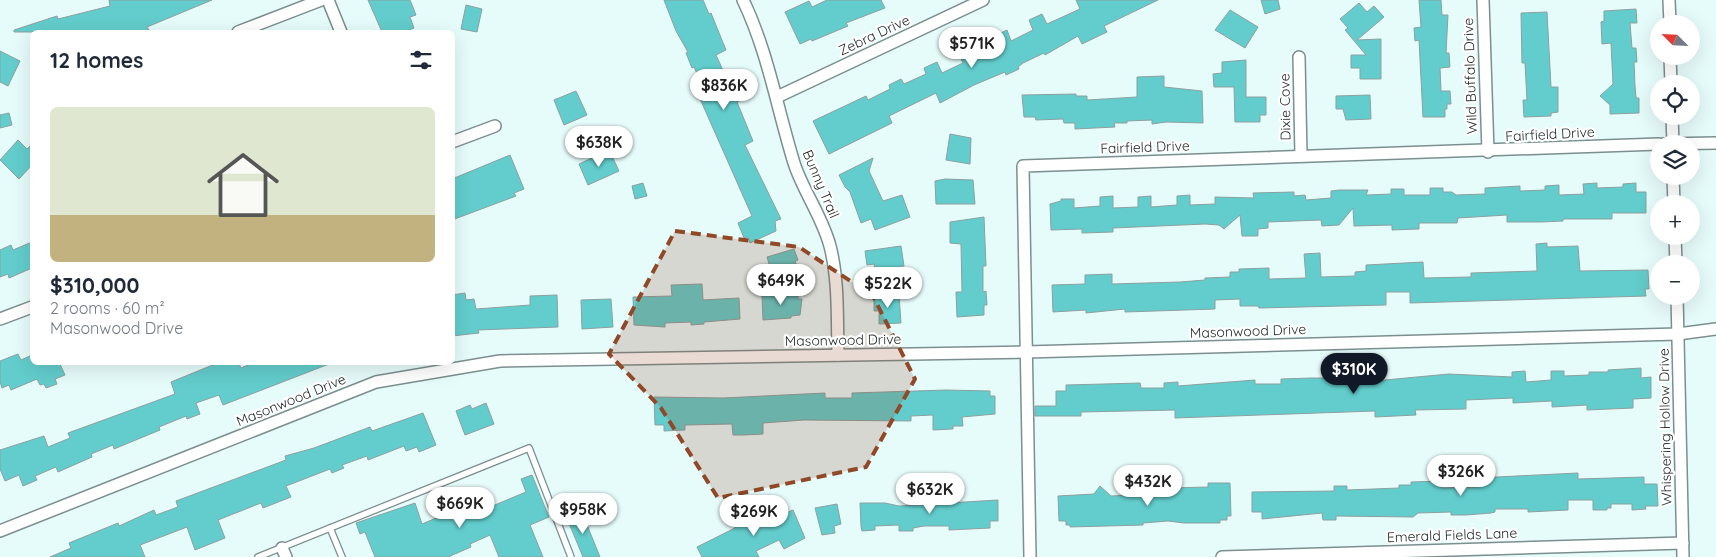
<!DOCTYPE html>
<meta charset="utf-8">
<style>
:root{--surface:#fff;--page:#f6f6f7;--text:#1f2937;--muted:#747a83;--line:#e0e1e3;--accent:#111827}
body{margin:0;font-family:Quicksand,sans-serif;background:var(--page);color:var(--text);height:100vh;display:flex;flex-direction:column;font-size:19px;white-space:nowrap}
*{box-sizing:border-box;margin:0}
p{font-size:16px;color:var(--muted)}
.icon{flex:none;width:28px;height:28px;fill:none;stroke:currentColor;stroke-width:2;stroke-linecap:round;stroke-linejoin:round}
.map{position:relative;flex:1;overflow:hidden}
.panel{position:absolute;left:30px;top:30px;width:425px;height:335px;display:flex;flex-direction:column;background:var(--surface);border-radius:8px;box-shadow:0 5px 20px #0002}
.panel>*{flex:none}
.needle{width:32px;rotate:294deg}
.buttons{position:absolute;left:1650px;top:15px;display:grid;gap:10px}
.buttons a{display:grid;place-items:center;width:50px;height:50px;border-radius:50%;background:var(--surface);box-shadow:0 5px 20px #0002;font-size:25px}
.price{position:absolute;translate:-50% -42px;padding:0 11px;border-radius:18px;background:#fff;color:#222;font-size:16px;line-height:32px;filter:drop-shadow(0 1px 2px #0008)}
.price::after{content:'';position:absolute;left:50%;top:30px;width:15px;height:11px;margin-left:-8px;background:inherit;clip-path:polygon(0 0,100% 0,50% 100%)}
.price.current{background:var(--accent);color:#fff}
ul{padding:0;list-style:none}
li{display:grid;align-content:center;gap:10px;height:265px;padding:0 20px}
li+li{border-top:1px solid var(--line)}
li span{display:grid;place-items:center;height:155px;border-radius:8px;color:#555}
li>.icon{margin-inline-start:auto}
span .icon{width:90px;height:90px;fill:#fffc;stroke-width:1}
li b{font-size:21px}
h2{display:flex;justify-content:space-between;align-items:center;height:60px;padding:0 20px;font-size:21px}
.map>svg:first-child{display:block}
.building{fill:#62cdcc;stroke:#8ca0a0}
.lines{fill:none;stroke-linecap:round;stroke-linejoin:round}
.lane-casing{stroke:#7b8f8e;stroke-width:8}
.street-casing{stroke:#7b8f8e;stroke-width:14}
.lane{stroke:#fff;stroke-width:5.5}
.street{stroke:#fff;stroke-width:11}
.marked{fill:#904827;fill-opacity:0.2;stroke:#904827;stroke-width:4;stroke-dasharray:10 6;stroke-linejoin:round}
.labels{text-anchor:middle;stroke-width:4.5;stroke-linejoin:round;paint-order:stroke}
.street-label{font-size:14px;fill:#242d2c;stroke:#fff}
</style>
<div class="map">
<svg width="1716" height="557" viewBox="0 0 1716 557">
<rect width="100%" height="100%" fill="#e6fcfb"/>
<g class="building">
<polygon points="109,0 212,0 147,27 149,30 142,32 14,32 14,30 57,16 58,19 110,6"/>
<polygon points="368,0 410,0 416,15 410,17 414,28 404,32 382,32"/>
<polygon points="664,0 703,0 709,14 711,13 726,50 716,55 732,90 735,88 741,100 737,102 753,141 745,145 781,219 775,221 776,231 750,243 748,237 744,238 738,223 752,216 697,92 704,89 694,67 692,68 686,53 688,52 676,31"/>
<polygon points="827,0 881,0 885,8 846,23 848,26 812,41 811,39 800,44 785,12 809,1 812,7"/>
<polygon points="1076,0 1158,0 1104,26 1107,32 1082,44 1078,36 1045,55 1044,53 1023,63 1018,67 1019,69 1006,75 1005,72 974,85 940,103 936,93 889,116 892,123 829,154 813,121 866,96 868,100 890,89 889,85 901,79 904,84 926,74 924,68 937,62 942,73 963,63 958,53 1007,30 1011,41 1033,30 1029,20 1042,14 1047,24 1080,9"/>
<polygon points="1261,0 1278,0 1280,9 1265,14"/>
<polygon points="1419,0 1441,0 1442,15 1448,15 1446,53 1449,53 1450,67 1440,68 1441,91 1450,91 1451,104 1447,104 1447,109 1445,109 1445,117 1423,117 1419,40 1415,41 1414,28 1421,27"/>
<polygon points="1359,3 1367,12 1374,6 1384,17 1357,40 1381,39 1381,79 1360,79 1360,68 1351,68 1351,55 1366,55 1345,30 1348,28 1340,19"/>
<polygon points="466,5 482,9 477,32 461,29"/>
<polygon points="1636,9 1637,23 1630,23 1632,48 1636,48 1637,62 1634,62 1635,86 1636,98 1639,98 1639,113 1610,114 1610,105 1600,96 1613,84 1611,43 1602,44 1601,22 1604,21 1604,11"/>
<polygon points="1230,10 1258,27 1245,48 1215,30"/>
<polygon points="1547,12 1551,87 1558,87 1558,112 1551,113 1551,116 1524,117 1523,100 1527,100 1525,63 1522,63 1521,13"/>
<polygon points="0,51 20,61 8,86 0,82"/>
<polygon points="1246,60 1246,97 1266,97 1266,115 1260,115 1260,122 1235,122 1234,87 1214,87 1213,74 1222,73 1222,62"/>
<polygon points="1164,76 1164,87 1202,91 1203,123 1166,122 1152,124 1152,120 1127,121 1127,123 1114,123 1115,127 1075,129 1075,123 1064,123 1063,119 1036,120 1035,117 1024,117 1022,95 1076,94 1076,96 1087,96 1087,100 1137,97 1137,77"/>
<polygon points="576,91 587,115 564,125 554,100"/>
<polygon points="1370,95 1371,119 1346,120 1343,109 1336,109 1336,96"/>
<polygon points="9,113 12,125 0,128 0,115"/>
<polygon points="950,134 971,138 970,164 946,160"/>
<polygon points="18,140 27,149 32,144 32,165 19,179 0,160"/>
<polygon points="609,150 619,171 588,185 579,164"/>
<polygon points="510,155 524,189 514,193 516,196 452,220 452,179"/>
<polygon points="873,158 869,171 883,201 902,195 910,217 875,230 871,219 861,223 850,192 845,187 839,175"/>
<polygon points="945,179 973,180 975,204 936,204 935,181"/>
<polygon points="643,183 647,196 635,199 632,186"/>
<polygon points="1597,183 1597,188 1623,187 1623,184 1636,183 1636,192 1646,192 1646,213 1612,213 1612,219 1563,219 1563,221 1541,222 1507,222 1507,215 1458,218 1457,223 1419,223 1419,229 1392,230 1392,225 1354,226 1353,208 1339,225 1322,226 1321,220 1268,222 1268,228 1258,229 1258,236 1242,236 1240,215 1224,229 1219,225 1205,224 1113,228 1113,232 1082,233 1082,229 1051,230 1050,204 1061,201 1061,199 1074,199 1074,208 1100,206 1100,197 1113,196 1113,208 1138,207 1138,197 1151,196 1151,207 1177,205 1177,196 1190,195 1190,205 1215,204 1215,197 1254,198 1253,193 1294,192 1294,196 1305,195 1306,200 1331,198 1331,191 1339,190 1368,190 1366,195 1391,194 1391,189 1404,189 1404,195 1430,195 1430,188 1443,188 1443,192 1452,192 1456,195 1485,194 1485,188 1520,186 1520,191 1545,190 1545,186 1559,185 1559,195 1584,194 1583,184"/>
<polygon points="984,217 986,266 983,266 983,292 986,291 987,305 984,305 984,315 957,317 956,292 962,292 961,244 950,243 950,222"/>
<polygon points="32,242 32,268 9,278 8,274 0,277 0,250 11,245 13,250"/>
<polygon points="1547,243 1547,247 1578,246 1580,271 1648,270 1649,289 1645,289 1646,296 1410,303 1410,292 1386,292 1386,305 1259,308 1258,306 1240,306 1240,299 1215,300 1215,309 1125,312 1125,309 1086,313 1086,310 1053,312 1052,285 1085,284 1085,275 1112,274 1112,284 1180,282 1205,280 1205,278 1230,277 1230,272 1239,272 1239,269 1269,268 1269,279 1306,278 1304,254 1320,253 1321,277 1355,276 1355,272 1366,271 1366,265 1423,262 1424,278 1471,277 1471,273 1537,271 1536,244"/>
<polygon points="901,246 904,266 901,266 902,271 876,274 874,264 867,265 865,251"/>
<polygon points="794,249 798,260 795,261 797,266 794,267 797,275 774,281 767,257"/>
<polygon points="702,284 703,300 739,298 740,319 704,322 704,324 691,325 691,322 665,323 665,327 634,325 633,297 672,296 671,285"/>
<polygon points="465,293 466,300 474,299 476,309 530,305 530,296 557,295 558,327 478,330 479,333 452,336 452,295"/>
<polygon points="798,294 798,299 802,299 800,315 791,316 791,318 763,320 762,295"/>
<polygon points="899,295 901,323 879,324 879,311 874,311 874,296"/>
<polygon points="611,299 613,327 582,329 581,300"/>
<polygon points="18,354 21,360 32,355 32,362 59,362 65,375 55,379 57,384 46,388 44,384 40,385 37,379 11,390 9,385 2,388 0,382 0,361"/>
<polygon points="220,362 238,362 241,368 255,362 329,364 223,405 219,395 196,403 200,414 187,419 186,416 159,427 160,430 114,449 113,445 91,454 92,457 58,472 56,467 35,476 37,480 23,486 19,475 5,481 0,469 0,450 44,436 48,447 70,438 68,433 175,394 171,382"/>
<polygon points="1641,368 1641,378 1651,377 1651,398 1633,399 1633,408 1587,410 1587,405 1552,407 1552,401 1513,403 1513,398 1466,400 1466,409 1415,410 1416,415 1375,417 1375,411 1175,418 1175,410 1081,412 1081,416 1035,416 1035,406 1056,406 1056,391 1066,391 1066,385 1140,383 1141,388 1164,388 1164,383 1178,382 1178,386 1255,380 1255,384 1281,384 1281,379 1311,378 1333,378 1337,379 1337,382 1361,381 1361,376 1374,376 1374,381 1449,374 1512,377 1512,372 1525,371 1526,382 1551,380 1551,371 1564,371 1564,376 1589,375 1589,372 1608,372 1608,370"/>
<polygon points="946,390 990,391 990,396 995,396 995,414 962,417 963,426 953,426 953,429 933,430 933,415 911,416 911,421 804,420 763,423 763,434 744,435 733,435 732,424 685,425 685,430 664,431 664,425 655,425 654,397 723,398 825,393 825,398 852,398 852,393"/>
<polygon points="486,403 494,424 465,435 456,411 470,405 472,409"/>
<polygon points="423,413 436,445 419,452 417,447 406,451 404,446 368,460 367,456 342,465 344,468 332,473 330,469 286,486 291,497 263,508 261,503 218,520 225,538 195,550 187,527 140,545 145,557 50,557 71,548 69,543 118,523 119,526 154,510 156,515 178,507 176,501 286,460 285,456 314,448 370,427 372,431"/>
<polygon points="1578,473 1578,479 1644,477 1644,484 1657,484 1658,506 1645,506 1646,509 1632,510 1632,504 1611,504 1611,508 1607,508 1607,510 1593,510 1593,500 1568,500 1568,510 1528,512 1528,509 1495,509 1495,512 1491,513 1466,515 1451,515 1451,512 1418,513 1413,517 1336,516 1336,520 1323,520 1322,513 1262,519 1262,512 1252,512 1252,492 1334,491 1334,486 1347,486 1347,490 1399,488 1399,485 1411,485 1411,482 1442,481 1442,488 1477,487 1476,478"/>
<polygon points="532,475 549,517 530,525 543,557 499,557 490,535 470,544 471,547 448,557 375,557 365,532 360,534 356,523 415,503 422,524 455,510 458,516 465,513 466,517 526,492 521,479"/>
<polygon points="1208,483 1230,483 1231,516 1227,516 1227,520 1220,520 1220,523 1184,523 1168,521 1143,523 1143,525 1070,527 1070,525 1066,525 1066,521 1059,521 1058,496 1094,494 1100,486 1111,496 1128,495 1128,493 1170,492 1170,488 1208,487"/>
<polygon points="998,500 998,521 990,521 990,528 949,530 949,526 924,526 913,528 913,531 899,531 899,525 875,526 875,530 862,531 861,526 860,503 885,503 899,506"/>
<polygon points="837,504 841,524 834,526 835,533 822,535 815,508"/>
<polygon points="581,510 600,557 583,557 566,516"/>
<polygon points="793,510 805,538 784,549 779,540 756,551 759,557 702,557 697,547 735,528 732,522 753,512 758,524"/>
</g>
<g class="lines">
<defs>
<g id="lane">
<polyline points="330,528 342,557"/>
<polyline points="258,557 529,448 571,557"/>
</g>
<g id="street">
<polyline points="328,0 341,32"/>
<path d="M743,0c25,52 34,108 51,163 9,28 28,53 36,83 9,35 7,74 8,109"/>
<polyline points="1483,0 1488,152"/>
<polyline points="1669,0 1670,24"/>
<polyline points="238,32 321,0"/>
<polyline points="1670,56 1671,84"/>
<polyline points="1299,57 1301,156"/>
<polyline points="777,97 983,0"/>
<polyline points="1672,116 1673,144"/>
<polyline points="452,142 495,126"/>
<polyline points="1664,144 1716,143"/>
<polyline points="1673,176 1674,204"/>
<polyline points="1675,236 1676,264"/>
<polyline points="1677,296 1683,557"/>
<polyline points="0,319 32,307"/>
<polyline points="0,531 376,382 500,361 1026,352 1678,334 1716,329"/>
<polyline points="282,548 286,557"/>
<polyline points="1030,557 1023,166 1659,144"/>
<polyline points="1222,557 1683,543"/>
</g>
</defs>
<use href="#lane" class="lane-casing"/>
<use href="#street" class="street-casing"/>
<use href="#lane" class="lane"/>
<use href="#street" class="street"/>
</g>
<path class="marked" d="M675,231l124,16 74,49 42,83 -49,88 -148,31 -57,-90 -52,-54z"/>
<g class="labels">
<g class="street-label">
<text transform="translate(874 35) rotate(-25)" y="5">Zebra Drive</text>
<text transform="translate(1470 76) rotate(-92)" y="5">Wild Buffalo Drive</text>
<text transform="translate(1285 107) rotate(-91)" y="5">Dixie Cove</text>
<text transform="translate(1550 134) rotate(-3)" y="5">Fairfield Drive</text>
<text transform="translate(1145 147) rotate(-2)" y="5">Fairfield Drive</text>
<text transform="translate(821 184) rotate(67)" y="5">Bunny Trail</text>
<text transform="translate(1248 331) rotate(-2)" y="5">Masonwood Drive</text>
<text transform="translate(843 340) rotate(-1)" y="5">Masonwood Drive</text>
<text transform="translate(291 400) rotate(-22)" y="5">Masonwood Drive</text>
<text transform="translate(1665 427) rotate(-91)" y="5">Whispering Hollow Drive</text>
<text transform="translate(1452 535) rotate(-2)" y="5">Emerald Fields Lane</text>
</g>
</g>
</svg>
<div class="buttons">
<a><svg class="needle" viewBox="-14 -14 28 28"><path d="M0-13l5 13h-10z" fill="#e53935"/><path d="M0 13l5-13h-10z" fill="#747a83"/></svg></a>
<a><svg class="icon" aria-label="locate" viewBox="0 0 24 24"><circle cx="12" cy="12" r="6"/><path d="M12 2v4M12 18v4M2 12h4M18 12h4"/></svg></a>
<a><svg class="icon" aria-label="layers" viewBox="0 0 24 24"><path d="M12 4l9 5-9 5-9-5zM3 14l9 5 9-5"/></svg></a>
<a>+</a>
<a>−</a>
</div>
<b class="price" style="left:972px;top:69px">$571K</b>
<b class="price" style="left:724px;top:111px">$836K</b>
<b class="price" style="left:599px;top:168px">$638K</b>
<b class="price" style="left:781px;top:306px">$649K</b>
<b class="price" style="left:888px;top:309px">$522K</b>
<b class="price current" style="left:1354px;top:395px">$310K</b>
<b class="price" style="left:1461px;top:497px">$326K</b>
<b class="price" style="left:1148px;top:507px">$432K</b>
<b class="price" style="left:930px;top:515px">$632K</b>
<b class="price" style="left:460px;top:529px">$669K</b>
<b class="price" style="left:583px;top:535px">$958K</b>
<b class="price" style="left:754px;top:537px">$269K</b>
<section class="panel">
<h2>12 homes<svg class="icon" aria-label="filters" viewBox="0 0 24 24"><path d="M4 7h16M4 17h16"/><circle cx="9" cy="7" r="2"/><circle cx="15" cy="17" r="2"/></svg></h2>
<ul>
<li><span style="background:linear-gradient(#dfe7d0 70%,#c2b280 0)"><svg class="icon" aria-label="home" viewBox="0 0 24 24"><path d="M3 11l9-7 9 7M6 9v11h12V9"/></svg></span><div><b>$310,000</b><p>2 rooms · 60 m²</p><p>Masonwood Drive</p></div></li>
</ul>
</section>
</div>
